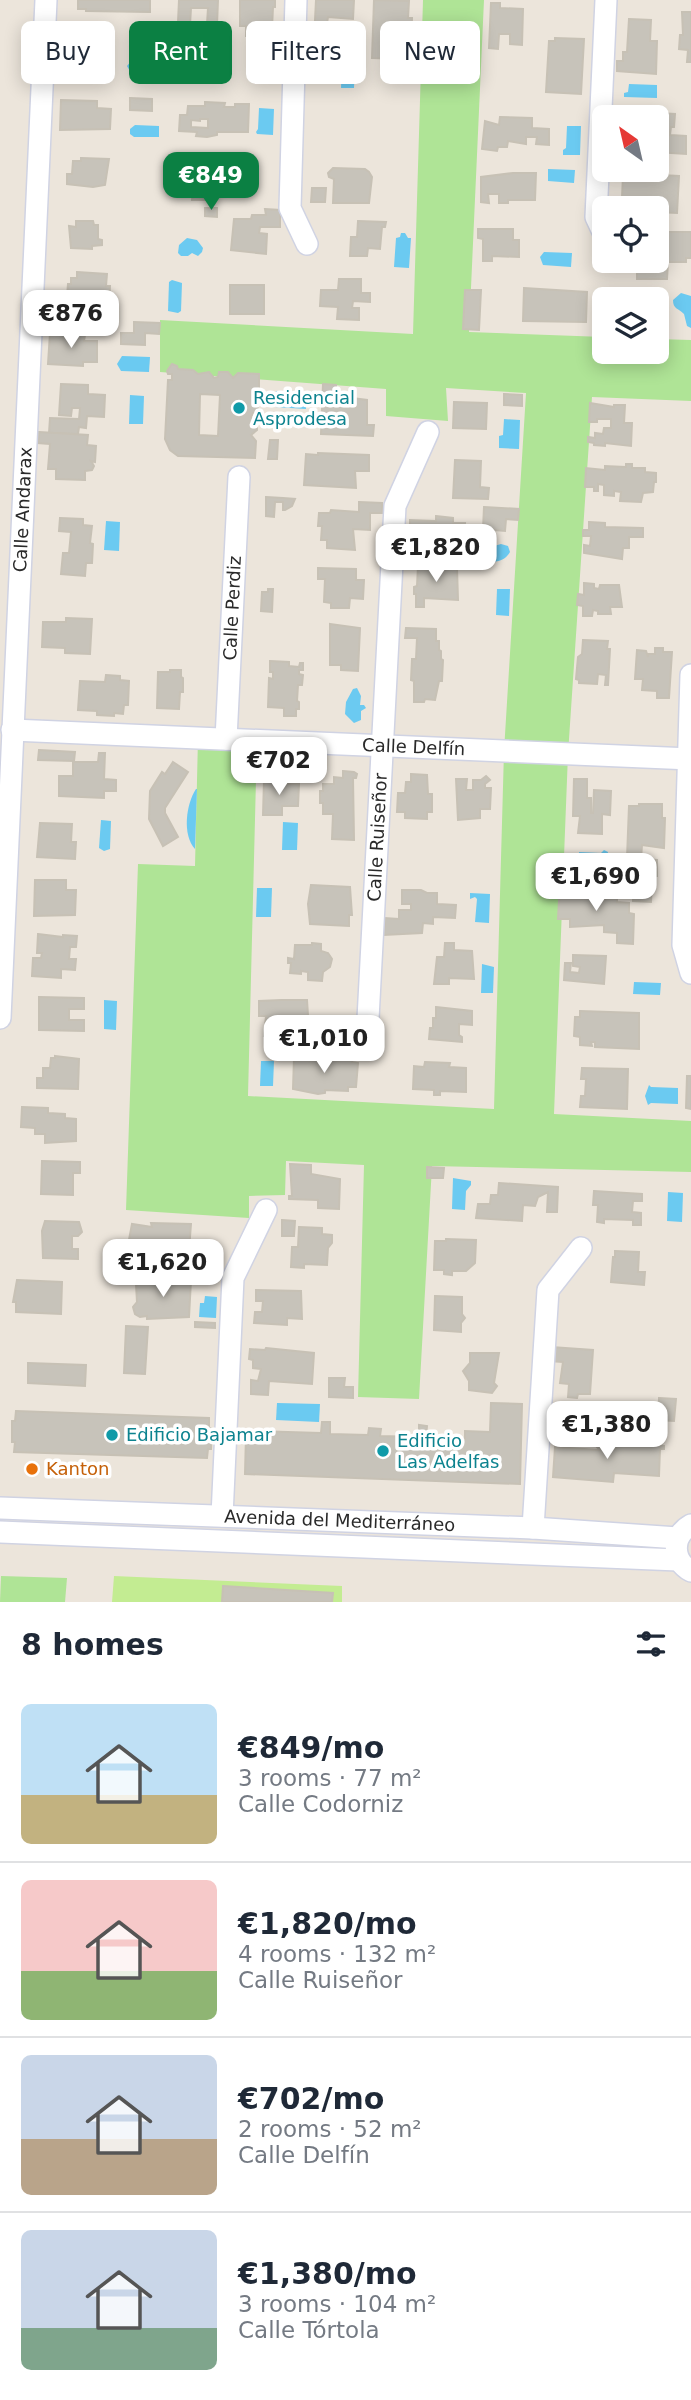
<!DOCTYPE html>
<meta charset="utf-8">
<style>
:root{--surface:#fff;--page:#f6f6f7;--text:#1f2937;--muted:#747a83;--line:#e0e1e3;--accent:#0b8043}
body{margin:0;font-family:"DejaVu Sans",sans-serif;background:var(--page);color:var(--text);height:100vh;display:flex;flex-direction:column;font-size:26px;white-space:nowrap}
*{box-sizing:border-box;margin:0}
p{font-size:23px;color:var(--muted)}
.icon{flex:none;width:38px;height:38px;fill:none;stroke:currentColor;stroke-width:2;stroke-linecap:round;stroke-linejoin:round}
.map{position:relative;height:1602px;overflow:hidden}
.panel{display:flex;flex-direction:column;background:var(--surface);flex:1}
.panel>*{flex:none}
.hud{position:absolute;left:21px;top:21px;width:649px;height:63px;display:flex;gap:14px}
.needle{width:46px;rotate:326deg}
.fabs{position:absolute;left:592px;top:105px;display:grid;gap:14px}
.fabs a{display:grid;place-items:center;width:77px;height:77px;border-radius:10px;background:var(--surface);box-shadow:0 4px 18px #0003;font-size:35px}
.price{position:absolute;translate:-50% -60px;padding:0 16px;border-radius:14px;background:#fff;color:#222;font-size:23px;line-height:46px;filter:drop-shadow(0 2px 4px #0008)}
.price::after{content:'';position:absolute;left:50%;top:42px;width:21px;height:16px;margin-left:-10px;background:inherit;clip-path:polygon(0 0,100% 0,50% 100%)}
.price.selected{background:var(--accent);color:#fff}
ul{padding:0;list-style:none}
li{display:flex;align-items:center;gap:21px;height:175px;padding:0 21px}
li+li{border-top:2px solid var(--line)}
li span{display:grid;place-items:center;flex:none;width:196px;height:140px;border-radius:10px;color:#555}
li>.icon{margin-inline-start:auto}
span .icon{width:84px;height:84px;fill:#fffc;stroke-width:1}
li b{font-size:30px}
h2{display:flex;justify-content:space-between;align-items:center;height:84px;padding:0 21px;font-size:30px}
.pill{padding:0 24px;border-radius:10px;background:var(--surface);box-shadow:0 4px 18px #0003;font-size:24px;line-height:63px}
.pill.selected{background:var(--accent);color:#fff}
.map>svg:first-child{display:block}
.green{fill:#afe496}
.pitch{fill:#c3ec92}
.water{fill:#6bcaf1}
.building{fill:#c7c3ba;stroke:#c7c1b5;stroke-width:2;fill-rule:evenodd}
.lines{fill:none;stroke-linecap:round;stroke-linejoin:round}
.street-casing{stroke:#d0d3e3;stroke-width:24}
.street{stroke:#fff;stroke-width:21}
.culture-dot{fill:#0f9aa8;stroke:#fff;stroke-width:2.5}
.food-dot{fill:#e8710a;stroke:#fff;stroke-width:2.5}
.labels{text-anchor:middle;stroke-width:7;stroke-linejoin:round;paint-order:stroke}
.culture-label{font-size:18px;fill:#0d838f;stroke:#fff;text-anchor:start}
.street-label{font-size:18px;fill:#2a2a2a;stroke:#fff}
.food-label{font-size:18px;fill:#c56008;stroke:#fff;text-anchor:start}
</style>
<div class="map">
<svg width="691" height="1602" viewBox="0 0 691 1602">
<rect width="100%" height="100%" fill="#ece5db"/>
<g class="green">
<polygon points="423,0 484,0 469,332 604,337 604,352 656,352 656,339 691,340 691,401 592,397 568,754 554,1114 691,1121 691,1172 432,1166 419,1399 358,1397 364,1165 286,1161 285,1195 249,1196 249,1218 126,1210 138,864 195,866 198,738 257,740 248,1096 494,1109 504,751 526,393 446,388 448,421 386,416 386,389 160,372 160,320 413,334"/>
<polygon points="1,1576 67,1578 65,1602 0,1602"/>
</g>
<polygon class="pitch" points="114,1576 342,1586 342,1602 112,1602"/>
<g class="water">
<polygon points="263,56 268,57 272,66 269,79 264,82 259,81 256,75 258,69 257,61"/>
<polygon points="132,60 161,61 160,76 132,75 127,66"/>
<polygon points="342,62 355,63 354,88 341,88"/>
<polygon points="629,84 657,85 657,98 624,97 624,93 628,92"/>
<polygon points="259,108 274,109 273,135 257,134 256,132 258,129"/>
<polygon points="135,125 159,126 159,137 134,137 130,134 130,129"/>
<polygon points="567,126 581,126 580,155 563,155 563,150 566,148"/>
<polygon points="548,169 575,170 574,183 548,181"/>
<polygon points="401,233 405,233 408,238 411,238 409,268 394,267 396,238 400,237"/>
<polygon points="187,238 197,240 203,248 202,252 198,256 192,253 188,256 181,256 178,253 179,245"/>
<polygon points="544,252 572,253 571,267 543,265 540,257"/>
<polygon points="172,280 182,283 181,311 178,313 168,311 169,282"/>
<path d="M681,293l10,3v32l-4,-2 -3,-12c-6,-6 -11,-5 -11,-14z"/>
<polygon points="122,356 150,357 149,372 121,371 117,364"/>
<polygon points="276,391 307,393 306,396 311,401 306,405 306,409 275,407"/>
<polygon points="130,395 144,396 143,424 129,424"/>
<polygon points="504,419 520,420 519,449 499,448 499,436 503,435"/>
<polygon points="106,521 120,522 119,551 104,550"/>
<path d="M501,544l7,2 2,6c-6,11 -19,12 -29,6l-6,-11 6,-2 3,4z"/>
<polygon points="497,589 510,589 509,616 496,615"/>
<polygon points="357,688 361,696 360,705 364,705 366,708 361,711 361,720 354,723 345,714 346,702 353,689"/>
<path d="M196,789h1l-2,60c-13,-14 -9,-45 1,-60z"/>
<polygon points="101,820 111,821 110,849 104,851 99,848"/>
<polygon points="283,822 298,823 297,850 282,850"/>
<polygon points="604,850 608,852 606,867 579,866 579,852 601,853"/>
<polygon points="257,888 272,888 271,917 256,917"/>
<polygon points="470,893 490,894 489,923 475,922 477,899 475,897 470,899"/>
<polygon points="482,964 494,967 493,993 481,993"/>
<polygon points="634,982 661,983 660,995 633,994"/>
<polygon points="104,1000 117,1001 116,1030 104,1029"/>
<polygon points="261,1061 274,1061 273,1086 260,1086"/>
<polygon points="649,1085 651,1087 678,1088 678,1104 651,1103 648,1105 645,1096"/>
<polygon points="453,1178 471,1181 471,1185 466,1191 465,1210 452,1209"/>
<polygon points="668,1192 683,1193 682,1222 667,1221"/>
<polygon points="205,1296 217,1297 216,1318 199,1317 200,1303 204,1303"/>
<polygon points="277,1403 320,1404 319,1422 276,1420"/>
</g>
<g class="building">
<polygon points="78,0 150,0 150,12 86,11 86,9 78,9"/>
<polygon points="179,0 218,0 217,25 207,24 208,8 191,8 190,25 195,26 193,40 181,39 181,45 177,45"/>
<polygon points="240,0 275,0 275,7 273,7 272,28 276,28 276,44 264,44 264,36 246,36 246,26 240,26"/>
<polygon points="316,0 354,0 353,19 328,17 327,23 333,23 331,62 313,61"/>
<polygon points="374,0 409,1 408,18 412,18 411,50 400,49 400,59 372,58"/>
<polygon points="491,3 500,3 500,8 523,9 522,45 510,44 510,34 499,34 498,49 489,48"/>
<polygon points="682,12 691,12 691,62 687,62 688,50 679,49 680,35 683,35"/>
<polygon points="629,19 651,20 650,41 657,41 656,74 617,71 617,61 623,61 623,52 627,52"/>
<polygon points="143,30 167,31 166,43 156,42 155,54 133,53 133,41 142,42"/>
<polygon points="355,37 364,37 363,54 354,54"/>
<polygon points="555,38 584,39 581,94 546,92 549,41 555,41"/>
<polygon points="66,44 101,45 101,51 114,51 113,72 100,71 100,75 65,74"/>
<polygon points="130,98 152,99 152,111 130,110"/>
<polygon points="61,100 97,101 97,108 111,109 110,129 60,130"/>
<path d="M205,102l20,1 -1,4h11v-3h14l-1,28h-31v3l-10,2 -11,-1 1,-4 -18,-1 1,-16h7l1,-9h17zM200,119h8v9l-17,-1v-7l9,1z"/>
<polygon points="640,112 675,114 674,127 671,127 670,135 686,136 686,154 656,152 656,117 640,117"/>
<polygon points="500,117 532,118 532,128 549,129 549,145 536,144 537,137 526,137 526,144 508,141 507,147 498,147 497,151 482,149 485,121 499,125"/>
<polygon points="81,158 109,159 105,185 93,187 67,184 67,174 72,174 73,161 81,161"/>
<polygon points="196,160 220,160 220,172 207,171 206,200 192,200 193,193 182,193 182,182 175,182 177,161 197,162"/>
<polygon points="333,168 365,169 369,172 372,177 369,203 333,203 334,179 329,177 328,173"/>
<polygon points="513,173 536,173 535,200 508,200 508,203 499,203 499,194 488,194 489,203 481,202 481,177"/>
<polygon points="639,174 679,176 677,213 656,212 656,208 629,208 630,198 622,198 623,175"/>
<polygon points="312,188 326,188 325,202 311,202"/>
<polygon points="205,208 217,208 217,217 205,216"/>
<polygon points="265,209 280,210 280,227 260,227 259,233 267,234 266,254 231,250 234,219 251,219 252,215 266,215"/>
<polygon points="76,221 93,221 94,225 98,225 98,239 102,240 102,245 92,246 92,249 71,248 69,226 76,227"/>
<polygon points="358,221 386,222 385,227 382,227 380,249 368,248 367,256 350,256 351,237 357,237"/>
<polygon points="656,222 666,222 666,232 691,232 691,258 686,258 686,262 668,262 667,279 637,279 637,264 655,265"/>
<polygon points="478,229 513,229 513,240 519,240 519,257 492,256 492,261 483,261 483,239 478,238"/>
<polygon points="77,272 107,274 106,286 110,286 109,302 98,302 98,298 80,299 80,296 67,296 68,284 71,284 71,278 77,278"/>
<polygon points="339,279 361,279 361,293 370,293 370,302 353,301 352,308 359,308 359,320 337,319 338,307 320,306 321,290 338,290"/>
<rect x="230" y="285" width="34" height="29"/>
<polygon points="524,288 587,292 586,322 523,321"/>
<polygon points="465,290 481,290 479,330 463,329"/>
<polygon points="625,294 662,298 662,310 668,310 667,326 657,325 656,328 656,299 612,299 612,296 625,297"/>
<polygon points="134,322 160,323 159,334 145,333 145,345 121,344 121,333 134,333"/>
<polygon points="50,333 85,335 84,341 97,341 97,362 83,362 83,366 48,364"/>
<path d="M172,364l5,2 1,3 15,1 5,4 11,-2 5,6 4,-1 1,-5h9l5,6 5,-5 21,1v20l-5,1 -2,5 6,5 -1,7 -4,1 -2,4 3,4 3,1v8l-6,5 5,6 -1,17 -77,-2 -8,-6 -5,-11 3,-59h4v-6h-4l-1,-3zM200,394l20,1 -2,41 -19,-1z"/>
<polygon points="61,384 88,385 88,394 105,395 104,417 87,416 86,428 79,427 78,434 49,433 50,418 79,419 80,408 72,408 71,416 59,415"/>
<polygon points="323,384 336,385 336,396 367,400 367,425 374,425 373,436 321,434"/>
<polygon points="504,394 522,395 522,406 504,405"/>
<polygon points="454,402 487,403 486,429 453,428"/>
<polygon points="590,403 614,407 614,405 625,405 624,423 632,423 631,446 605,443 605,446 594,445 594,443 588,442 588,437 595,438 595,433 603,434 604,428 611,428 611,419 597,419 597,422 589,422"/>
<polygon points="39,432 88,435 87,445 96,446 95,462 91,461 94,466 92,470 85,471 85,480 56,479 56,469 48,469 50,444 38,443"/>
<polygon points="270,440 278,440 277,459 268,459"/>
<polygon points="318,453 369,455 369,471 355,471 356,488 304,485 306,454 318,455"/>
<polygon points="455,460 481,461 480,487 489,488 488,499 453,498"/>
<polygon points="626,464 632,464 632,468 645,468 645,472 656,473 656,482 654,482 653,492 643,493 641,502 620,501 621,492 614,491 614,496 604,495 604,485 598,484 598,491 594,491 594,487 585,487 586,468 605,470 605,466 626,467"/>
<polygon points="266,497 283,498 295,499 292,506 285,510 283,510 283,502 275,502 274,517 266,516"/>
<polygon points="359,502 382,503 382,513 370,513 370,530 353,529 355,550 327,548 327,540 321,540 322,526 318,526 319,513 330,513 331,510 359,512"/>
<polygon points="484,507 519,509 518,520 506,519 505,531 483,529"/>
<polygon points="436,516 453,518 453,523 465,523 462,544 449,554 442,554 443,548 431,547 431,553 418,552 418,546 413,546 413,538 419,537 419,532 410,532 410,520 436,521"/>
<polygon points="60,518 83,519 83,525 92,526 90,543 93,544 92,563 86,563 85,576 61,574 63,553 69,553 71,532 59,531"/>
<polygon points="589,522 605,523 605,527 643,528 643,537 629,537 629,548 623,548 622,559 584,553 584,545 590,546 591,536 583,536 583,530 589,530"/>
<polygon points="418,566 457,568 458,600 424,598 424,607 416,607 416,594 414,594 414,587 417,586"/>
<polygon points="318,568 356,569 356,580 364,580 363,599 350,598 349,608 331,608 331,603 324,602 325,579 318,579"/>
<polygon points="584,583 594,584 594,588 599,589 600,585 619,585 622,607 610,607 611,614 598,614 598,611 593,610 592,616 583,616 583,606 577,605 578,594 584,595"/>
<polygon points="268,589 273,589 272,612 261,611 262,592 268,592"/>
<polygon points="66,618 92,619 90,654 65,653 65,648 42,647 43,622 66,622"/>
<polygon points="330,624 360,628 358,671 341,670 341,665 330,665"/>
<polygon points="406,628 436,629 436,641 439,641 439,650 441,651 441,659 443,660 442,681 439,681 435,700 425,699 424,702 414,702 414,681 411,680 412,659 416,659 417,638 405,638"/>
<polygon points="583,640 608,641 607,649 610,649 608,685 605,685 606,675 598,674 597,684 579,683 579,680 576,679 578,657 582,654"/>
<polygon points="655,648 663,648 663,652 672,652 669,698 657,698 657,691 642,690 643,679 635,679 637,650 646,651 648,657 648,654 655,654"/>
<polygon points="270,661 289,662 289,666 299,667 300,663 303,663 303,670 299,670 299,674 303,675 302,685 298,685 297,701 299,702 299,709 296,709 296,716 284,716 284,708 268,707 269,678 273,679 273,672 270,672"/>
<polygon points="170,670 181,670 181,677 183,678 183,692 180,692 179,709 157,708 158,672 170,672"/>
<polygon points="106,675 120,676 120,680 129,681 128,705 124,705 123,714 114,713 114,716 97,715 97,711 78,710 80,681 105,682"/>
<polygon points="39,750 75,752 74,761 38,760"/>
<polygon points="99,753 105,753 104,779 116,780 116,791 104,791 104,798 59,796 59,776 73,776 73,762 98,762"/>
<polygon points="173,762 188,772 165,808 165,813 178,837 163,846 149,819 150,791 162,772 165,774"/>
<polygon points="343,771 354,772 357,774 356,778 353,778 354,840 332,839 333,814 323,814 323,803 320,803 320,791 323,791 323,784 334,784 334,777 343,778"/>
<polygon points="411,774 427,775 428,794 432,794 432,812 427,812 427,819 405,818 405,812 397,812 398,793 405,793 406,782 411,782"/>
<polygon points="486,776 490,780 485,784 485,788 491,788 490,809 480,809 480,818 458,820 456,779 467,779 466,790 473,790 473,780 481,780"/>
<polygon points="272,778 280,778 279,784 299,784 298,806 282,806 282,815 263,815 264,780 272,780"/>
<polygon points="574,779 587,779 587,798 591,798 591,813 593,813 594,790 611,791 610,815 602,814 602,834 578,833 580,816 573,816"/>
<polygon points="639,804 662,804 662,818 665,818 664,848 642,845 641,859 657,860 657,876 622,878 623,874 620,874 620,858 627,858 629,806 639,806"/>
<polygon points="40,823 72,824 71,842 76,842 75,859 37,857"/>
<polygon points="35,880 66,880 66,890 76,890 75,915 34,916"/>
<polygon points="560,883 578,884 578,896 593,897 593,899 617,898 617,902 629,903 629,913 634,914 633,944 617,943 617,933 604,932 604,925 570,927 570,919 558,919"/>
<polygon points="311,885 350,887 352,915 349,915 349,926 310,924 308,904"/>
<polygon points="634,886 652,886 651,902 633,901"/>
<polygon points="402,890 421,890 427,893 437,893 437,904 456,905 455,918 433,917 433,924 423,923 422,933 384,935 385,918 399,919 399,910 411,910 411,904 402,904"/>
<polygon points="38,934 63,937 63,935 77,936 76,947 70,947 69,959 76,959 75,970 61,969 61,978 32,976 33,958 41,958 42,953 37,953"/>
<polygon points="312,943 321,944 321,951 328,953 332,959 330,967 323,972 322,981 308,980 308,972 301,971 301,974 290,973 291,963 288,963 288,958 294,959 295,945 312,945"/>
<polygon points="445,943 454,943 454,950 472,951 474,979 449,978 449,984 434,984 437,957 444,957"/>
<polygon points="573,955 606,956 604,984 564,980 565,963 571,963 570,972 579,973 580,967 573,966"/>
<polygon points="39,997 84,998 84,1009 69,1009 69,1020 84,1020 84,1031 39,1030"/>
<polygon points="281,1000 307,1000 309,1031 291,1030 291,1032 278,1032 278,1036 264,1036 266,1016 259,1016 259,1001"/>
<polygon points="436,1007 472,1011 472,1025 459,1024 459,1035 462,1037 462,1042 429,1039 430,1028 433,1028 433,1018 436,1018"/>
<polygon points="580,1011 639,1013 639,1049 595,1047 595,1042 591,1042 592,1046 580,1045 580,1037 574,1036 575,1017 580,1017"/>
<polygon points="55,1056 79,1059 78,1089 37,1088 37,1078 43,1078 43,1068 50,1068 51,1058 55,1058"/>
<polygon points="294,1057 352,1060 352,1062 358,1063 356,1087 348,1087 348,1091 325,1090 325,1093 318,1094 293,1089"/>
<polygon points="425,1062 450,1063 449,1067 466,1068 466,1092 440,1091 440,1095 434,1095 434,1090 413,1089 414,1066 424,1067"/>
<polygon points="582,1068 628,1069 627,1109 580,1107 581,1096 585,1096 586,1079 581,1079"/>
<polygon points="687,1076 691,1076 691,1109 686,1108"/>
<polygon points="22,1107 48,1108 48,1113 65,1114 65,1118 76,1119 76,1141 45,1143 45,1134 35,1134 35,1128 21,1127"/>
<polygon points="42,1161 80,1162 80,1173 73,1173 73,1195 41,1194"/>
<polygon points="290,1164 311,1165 311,1174 340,1179 339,1209 318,1208 318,1200 289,1199 289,1196 292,1196"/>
<polygon points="427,1167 444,1168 443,1178 427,1178"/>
<polygon points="499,1183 558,1187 557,1212 547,1212 548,1192 538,1197 535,1206 523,1205 522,1221 476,1218 478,1204 490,1204 491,1195 498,1195"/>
<polygon points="594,1191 642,1194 642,1201 633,1201 632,1212 641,1213 641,1225 633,1225 633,1220 604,1219 604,1223 597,1222 598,1205 593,1205"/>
<polygon points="282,1220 295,1221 294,1236 282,1236"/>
<polygon points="45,1221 79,1222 82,1232 78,1236 72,1236 72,1249 78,1249 78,1259 43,1258 42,1231"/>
<polygon points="151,1223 191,1224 189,1250 163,1249 162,1252 148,1251 147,1256 134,1255 135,1245 128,1245 132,1224 152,1227"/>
<polygon points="299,1227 322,1228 322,1234 332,1235 332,1243 328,1248 327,1265 304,1264 304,1268 291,1267 292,1247 298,1247"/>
<polygon points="446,1239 476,1240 475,1263 466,1271 452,1271 452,1275 444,1274 444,1270 434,1270 435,1241 446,1241"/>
<polygon points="615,1251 639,1252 638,1272 645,1272 644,1285 611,1282 613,1257 615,1257"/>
<polygon points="149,1279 191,1280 189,1317 147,1319 147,1316 140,1317 135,1314 133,1307 137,1302 136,1284 149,1284"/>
<polygon points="17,1280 62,1282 61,1314 16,1312 16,1302 13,1302"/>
<polygon points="256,1290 301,1291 302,1319 287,1318 287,1325 254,1323 255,1312 262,1312 263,1301 256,1301"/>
<polygon points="435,1296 462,1297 462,1314 465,1318 461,1323 461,1332 434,1330"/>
<polygon points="195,1322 215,1323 215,1328 195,1327"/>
<polygon points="126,1326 148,1327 145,1374 124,1373"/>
<polygon points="551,1347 593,1350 590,1394 578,1394 577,1398 568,1397 569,1384 560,1383 563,1362 550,1361"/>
<polygon points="266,1348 314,1353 312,1384 269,1381 268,1395 251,1394 251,1380 258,1381 261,1369 253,1368 253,1360 249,1359 250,1349 265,1350"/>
<polygon points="470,1353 499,1353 494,1383 497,1386 492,1393 469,1390 469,1381 463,1371 470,1363"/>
<polygon points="28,1363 86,1365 85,1386 28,1383"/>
<polygon points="329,1378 345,1378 344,1387 353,1387 353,1398 329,1397"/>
<polygon points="659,1398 676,1399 674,1421 658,1420"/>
<polygon points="491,1403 522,1404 520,1484 245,1474 246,1435 253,1435 253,1431 321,1433 322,1422 330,1422 330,1434 368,1435 369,1428 381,1429 380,1436 419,1437 419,1425 427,1426 426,1437 465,1439 465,1431 490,1432"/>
<polygon points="16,1411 209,1418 209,1428 212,1429 211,1449 208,1449 207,1458 14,1452 15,1442 12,1442 12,1421 15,1421"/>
<polygon points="599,1441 664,1446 664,1449 660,1449 659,1476 614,1473 613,1482 553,1477 555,1447 599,1450 595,1444"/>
<polygon points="223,1586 333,1593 332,1602 222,1602"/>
</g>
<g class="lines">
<defs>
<g id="street">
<polyline points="296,0 290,208 307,244"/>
<polyline points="604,234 596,217 606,0"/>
<polyline points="691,675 683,945 691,973"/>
<path id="s1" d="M12,730l679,29"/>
<path id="s2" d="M226,739l13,-262"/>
<path id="s3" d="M0,1018l46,-1018"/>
<path id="s4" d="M367,1038l28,-532 33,-74"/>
<path id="s5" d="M0,1508l533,20 145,10"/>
<polyline points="222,1516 233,1278 266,1210"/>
<path d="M691,1525c-20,11 -19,36 0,46"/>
<polyline points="533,1528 548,1290 581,1248"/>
<polyline points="0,1532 678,1560"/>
</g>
</defs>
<use href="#street" class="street-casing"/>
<use href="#street" class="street"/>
</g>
<g class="culture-dot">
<circle cx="239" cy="408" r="7"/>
<circle cx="112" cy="1435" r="7"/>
<circle cx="383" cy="1451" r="7"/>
</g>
<circle class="food-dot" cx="32" cy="1469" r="7"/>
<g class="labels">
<g class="culture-label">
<text x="253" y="404">Residencial<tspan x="253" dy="21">Asprodesa</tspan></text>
<text x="126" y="1441">Edificio Bajamar</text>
<text x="397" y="1447">Edificio<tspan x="397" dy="21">Las Adelfas</tspan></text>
</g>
<g class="street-label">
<text dy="6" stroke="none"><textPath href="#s3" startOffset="509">Calle Andarax</textPath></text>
<text dy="6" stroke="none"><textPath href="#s2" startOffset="131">Calle Perdiz</textPath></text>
<text dy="6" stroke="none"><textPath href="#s1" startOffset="402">Calle Delfín</textPath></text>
<text dy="6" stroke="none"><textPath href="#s4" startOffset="201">Calle Ruiseñor</textPath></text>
<text dy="6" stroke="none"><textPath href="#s5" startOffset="340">Avenida del Mediterráneo</textPath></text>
</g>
<g class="food-label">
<text x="46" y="1475">Kanton</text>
</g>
</g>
</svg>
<div class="fabs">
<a><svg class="needle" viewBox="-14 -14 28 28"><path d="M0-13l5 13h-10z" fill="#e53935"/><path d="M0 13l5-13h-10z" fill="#747a83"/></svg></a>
<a><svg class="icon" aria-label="locate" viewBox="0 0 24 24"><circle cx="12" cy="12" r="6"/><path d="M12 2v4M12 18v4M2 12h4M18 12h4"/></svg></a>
<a><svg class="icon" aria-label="layers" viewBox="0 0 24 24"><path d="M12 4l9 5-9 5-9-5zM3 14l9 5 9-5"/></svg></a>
</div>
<b class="price selected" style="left:211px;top:212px">€849</b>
<b class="price" style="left:71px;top:350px">€876</b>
<b class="price" style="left:436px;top:584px">€1,820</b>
<b class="price" style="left:279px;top:797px">€702</b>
<b class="price" style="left:596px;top:913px">€1,690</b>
<b class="price" style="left:324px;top:1075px">€1,010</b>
<b class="price" style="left:163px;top:1299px">€1,620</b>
<b class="price" style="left:607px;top:1461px">€1,380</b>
<div class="hud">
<a class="pill">Buy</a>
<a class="pill selected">Rent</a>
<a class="pill">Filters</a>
<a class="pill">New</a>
</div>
</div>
<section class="panel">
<h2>8 homes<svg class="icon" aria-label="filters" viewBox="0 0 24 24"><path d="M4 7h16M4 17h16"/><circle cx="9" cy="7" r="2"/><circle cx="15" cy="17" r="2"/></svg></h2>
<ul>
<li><span style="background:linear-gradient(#bfe0f5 65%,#c2b280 0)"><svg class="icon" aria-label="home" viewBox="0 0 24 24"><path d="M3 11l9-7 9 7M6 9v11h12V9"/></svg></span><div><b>€849/mo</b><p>3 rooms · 77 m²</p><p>Calle Codorniz</p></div></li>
<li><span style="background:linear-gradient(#f6c9c9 65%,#8fb573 0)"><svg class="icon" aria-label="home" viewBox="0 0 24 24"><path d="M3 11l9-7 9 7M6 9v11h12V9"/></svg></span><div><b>€1,820/mo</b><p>4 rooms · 132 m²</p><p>Calle Ruiseñor</p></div></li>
<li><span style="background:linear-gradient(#c9d6e8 60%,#b9a48a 0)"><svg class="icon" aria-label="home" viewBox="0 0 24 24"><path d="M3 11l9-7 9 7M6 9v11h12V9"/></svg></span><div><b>€702/mo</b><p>2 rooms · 52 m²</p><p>Calle Delfín</p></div></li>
<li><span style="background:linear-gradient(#c9d6e8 70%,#7fa58c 0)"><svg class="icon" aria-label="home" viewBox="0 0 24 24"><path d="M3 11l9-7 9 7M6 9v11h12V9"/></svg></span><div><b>€1,380/mo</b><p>3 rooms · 104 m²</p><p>Calle Tórtola</p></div></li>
</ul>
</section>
